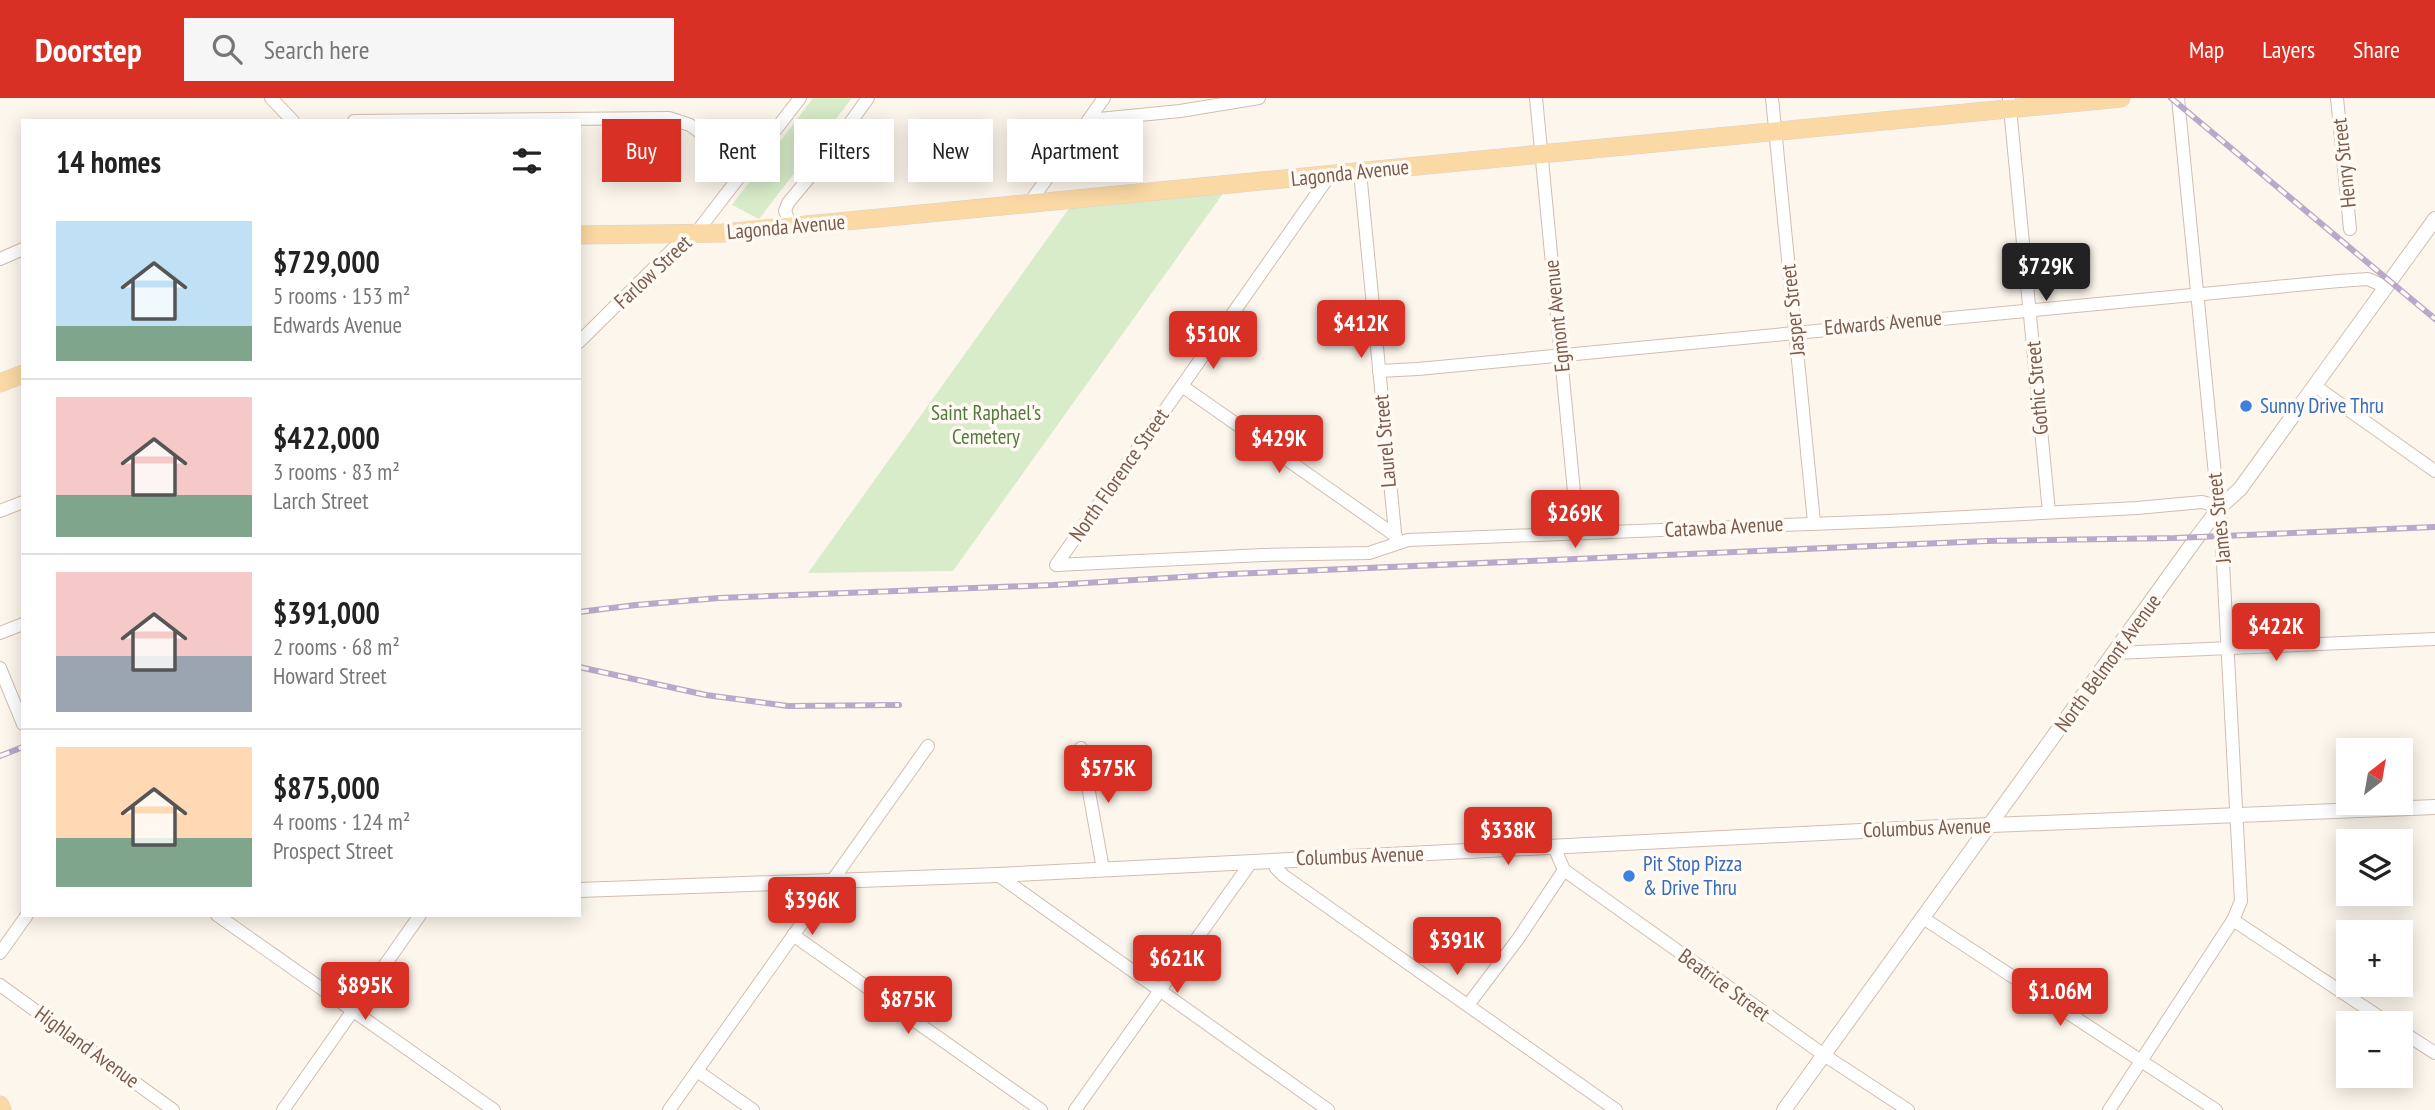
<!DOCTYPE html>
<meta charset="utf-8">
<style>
:root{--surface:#fff;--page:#f6f6f6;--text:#222;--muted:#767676;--line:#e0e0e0;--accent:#d93025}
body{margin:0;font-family:"PT Sans Narrow",sans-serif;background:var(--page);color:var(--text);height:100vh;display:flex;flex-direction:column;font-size:26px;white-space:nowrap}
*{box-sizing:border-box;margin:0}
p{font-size:23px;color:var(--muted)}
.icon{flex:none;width:38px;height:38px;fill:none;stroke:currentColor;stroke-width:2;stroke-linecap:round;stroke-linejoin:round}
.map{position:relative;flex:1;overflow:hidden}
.sheet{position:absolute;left:21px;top:21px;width:560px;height:798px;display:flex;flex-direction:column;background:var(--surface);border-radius:0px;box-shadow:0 4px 18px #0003}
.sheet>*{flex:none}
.banner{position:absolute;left:602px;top:21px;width:665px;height:63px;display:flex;gap:14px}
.needle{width:46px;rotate:31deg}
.controls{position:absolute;left:2336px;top:640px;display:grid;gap:14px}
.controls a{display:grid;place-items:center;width:77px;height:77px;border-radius:0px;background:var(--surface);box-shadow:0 4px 18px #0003;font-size:35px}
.price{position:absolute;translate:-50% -60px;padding:0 16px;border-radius:7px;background:var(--accent);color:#fff;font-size:23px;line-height:46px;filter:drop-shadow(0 2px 4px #0008)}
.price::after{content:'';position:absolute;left:50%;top:42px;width:21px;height:16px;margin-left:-10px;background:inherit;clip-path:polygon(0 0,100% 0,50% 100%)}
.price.on{background:#222;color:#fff}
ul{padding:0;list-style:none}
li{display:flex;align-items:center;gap:21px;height:175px;padding:0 35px}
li+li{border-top:2px solid var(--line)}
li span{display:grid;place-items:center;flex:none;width:196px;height:140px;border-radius:0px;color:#555}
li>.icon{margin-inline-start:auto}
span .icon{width:84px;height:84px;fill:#fffc;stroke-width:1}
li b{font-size:30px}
h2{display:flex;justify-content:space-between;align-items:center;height:84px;padding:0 35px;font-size:30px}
.pill{padding:0 24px;border-radius:0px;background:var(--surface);box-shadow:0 4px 18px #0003;font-size:24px;line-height:63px}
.pill.on{background:var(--accent);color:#fff}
header{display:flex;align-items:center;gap:42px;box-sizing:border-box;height:98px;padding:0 35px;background:var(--accent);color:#fff}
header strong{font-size:33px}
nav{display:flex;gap:38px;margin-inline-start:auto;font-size:24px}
.search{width:490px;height:63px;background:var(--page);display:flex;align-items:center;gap:18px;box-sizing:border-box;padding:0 24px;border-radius:0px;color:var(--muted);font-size:26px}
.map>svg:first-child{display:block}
.green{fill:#d8ecc9}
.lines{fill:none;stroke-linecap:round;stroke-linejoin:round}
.minor-casing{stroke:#d1beb0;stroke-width:14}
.tertiary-casing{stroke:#d1beb0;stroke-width:16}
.primary-casing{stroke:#dad1cd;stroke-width:19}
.minor{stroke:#fff;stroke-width:12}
.tertiary{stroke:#fff;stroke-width:14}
.primary{stroke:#fbd9a5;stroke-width:18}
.rail-casing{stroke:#b9a8c9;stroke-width:6}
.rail{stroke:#fffaf3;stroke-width:3.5;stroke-dasharray:10;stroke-linecap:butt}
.shop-dot{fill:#3f7fe0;stroke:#fffaf3;stroke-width:2.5}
.labels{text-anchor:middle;stroke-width:7;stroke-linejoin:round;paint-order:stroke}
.street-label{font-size:21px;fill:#7a5c4d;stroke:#fffaf3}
.shop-label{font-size:21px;fill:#366cbe;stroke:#fffaf3;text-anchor:start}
.park-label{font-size:21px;fill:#537a41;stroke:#fffaf3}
</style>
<header>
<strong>Doorstep</strong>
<div class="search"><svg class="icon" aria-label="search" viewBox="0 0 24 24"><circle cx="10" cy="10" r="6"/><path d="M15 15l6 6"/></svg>Search here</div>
<nav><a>Map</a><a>Layers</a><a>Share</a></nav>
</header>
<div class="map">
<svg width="2435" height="1012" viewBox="0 0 2435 1012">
<rect width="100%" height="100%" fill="#fdf6ec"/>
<g class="green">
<polygon points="813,0 852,0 759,121 732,107"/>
<polygon points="1229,87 953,473 808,475 1075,102"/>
</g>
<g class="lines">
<defs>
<g id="minor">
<polyline points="271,0 293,23"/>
<polyline points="1536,0 1578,435"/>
<polyline points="1772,0 1814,424"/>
<polyline points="2009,0 2049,414"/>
<polyline points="2337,0 2350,131"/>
<polyline points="1089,22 1180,13 1259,0"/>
<polyline points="354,23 669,20 690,27 747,70"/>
<polyline points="1360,74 1396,445"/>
<polyline points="1330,77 1056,467 1263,457 1369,455 1408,442 1888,423 2137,410 2202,404 2220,409"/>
<polyline points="1028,107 1104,0"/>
<polyline points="791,128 785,113 788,105 822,64 868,0"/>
<polyline points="0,161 23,151"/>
<polyline points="579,244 673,151 696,135 800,0"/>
<polyline points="1379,273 1418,271 2339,183 2368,181 2386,189"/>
<polyline points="1182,288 1396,438"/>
<polyline points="2315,288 2435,373"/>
<polyline points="0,413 23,404"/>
<polyline points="0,535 23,526"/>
<polyline points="2115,555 2435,541"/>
<polyline points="0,570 23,626"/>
<polyline points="1081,650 1103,771"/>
<polyline points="1554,749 1564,772 1824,957 1908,1012"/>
<polyline points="1274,762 1276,770 1284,778 1616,1012"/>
<polyline points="998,777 1328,1012"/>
<polyline points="217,817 494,1012"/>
<polyline points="1923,820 2216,1012"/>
<polyline points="2233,822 2390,926"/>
<polyline points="793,837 1041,1012"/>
<polyline points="0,855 27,817"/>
<polyline points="0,887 173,1012"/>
<polyline points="1468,907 1518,841 1564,772"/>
<polyline points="2401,933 2435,955"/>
<polyline points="697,973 753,1012"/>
<polyline points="283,1012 420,817"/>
<polyline points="669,1012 928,648"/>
<polyline points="1075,1012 1252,763"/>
<polyline points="2109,1012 2233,822 2241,803 2220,409 2216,387 2178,0"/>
</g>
<g id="tertiary">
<polyline points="579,792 998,777 1919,730 2435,709"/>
<polyline points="1784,1012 2198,438 2220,409 2240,391 2435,121"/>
</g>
<g id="primary">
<polyline points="579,137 723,135 2121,0"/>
<polyline points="0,285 23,276"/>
<polyline points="0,1007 2,1012"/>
</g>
</defs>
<use href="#minor" class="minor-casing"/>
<use href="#tertiary" class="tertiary-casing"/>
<use href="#primary" class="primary-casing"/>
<use href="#minor" class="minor"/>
<use href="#tertiary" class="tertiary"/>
<use href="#primary" class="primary"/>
<defs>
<g id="rail">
<polyline points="2171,0 2435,221"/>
<polyline points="579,514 636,507 719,500 1053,487 1231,476 1987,443 2175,440 2435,429"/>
<polyline points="579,569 706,597 788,608 899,607"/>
<polyline points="0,658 23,649"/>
</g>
</defs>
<use href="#rail" class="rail-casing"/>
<use href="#rail" class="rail"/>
</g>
<g class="shop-dot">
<circle cx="2246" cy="308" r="7"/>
<circle cx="1629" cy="778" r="7"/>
</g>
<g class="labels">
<g class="street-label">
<text transform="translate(2344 65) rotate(-96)" y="7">Henry Street</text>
<text transform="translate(1350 75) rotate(-6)" y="7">Lagonda Avenue</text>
<text transform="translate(786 129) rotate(-5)" y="7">Lagonda Avenue</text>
<text transform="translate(653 174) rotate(-43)" y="7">Farlow Street</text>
<text transform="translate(1793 212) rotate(-96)" y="7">Jasper Street</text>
<text transform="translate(1557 218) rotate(-96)" y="7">Egmont Avenue</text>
<text transform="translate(1883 225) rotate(-5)" y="7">Edwards Avenue</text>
<text transform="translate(2037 290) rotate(-95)" y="7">Gothic Street</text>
<text transform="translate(1385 343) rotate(-95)" y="7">Laurel Street</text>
<text transform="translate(1119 377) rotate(-55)" y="7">North Florence Street</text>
<text transform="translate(2219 420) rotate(-96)" y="7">James Street</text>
<text transform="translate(1724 429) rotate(-3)" y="7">Catawba Avenue</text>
<text transform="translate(2108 565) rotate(-54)" y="7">North Belmont Avenue</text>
<text transform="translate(1927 730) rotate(-2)" y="7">Columbus Avenue</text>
<text transform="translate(1360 758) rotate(-2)" y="7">Columbus Avenue</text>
<text transform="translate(1724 887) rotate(36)" y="7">Beatrice Street</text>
<text transform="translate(87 949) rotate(36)" y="7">Highland Avenue</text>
</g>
<g class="shop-label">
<text x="2260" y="315">Sunny Drive Thru</text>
<text x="1643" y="773">Pit Stop Pizza<tspan x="1643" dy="24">&amp; Drive Thru</tspan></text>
</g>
<g class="park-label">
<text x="986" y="322">Saint Raphael's<tspan x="986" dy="24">Cemetery</tspan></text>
</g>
</g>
</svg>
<div class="controls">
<a><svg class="needle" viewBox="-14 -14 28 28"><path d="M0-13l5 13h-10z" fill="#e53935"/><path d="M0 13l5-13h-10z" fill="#767676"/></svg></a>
<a><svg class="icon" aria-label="layers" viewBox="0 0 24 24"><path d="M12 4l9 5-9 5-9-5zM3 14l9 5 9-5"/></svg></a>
<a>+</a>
<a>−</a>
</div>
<b class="price on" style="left:2046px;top:205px">$729K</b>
<b class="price" style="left:1361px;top:262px">$412K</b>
<b class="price" style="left:1213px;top:273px">$510K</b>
<b class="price" style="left:1279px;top:377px">$429K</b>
<b class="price" style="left:1575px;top:452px">$269K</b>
<b class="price" style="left:2276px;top:565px">$422K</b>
<b class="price" style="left:1108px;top:707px">$575K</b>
<b class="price" style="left:1508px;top:769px">$338K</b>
<b class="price" style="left:812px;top:839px">$396K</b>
<b class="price" style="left:1457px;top:879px">$391K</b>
<b class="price" style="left:1177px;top:897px">$621K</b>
<b class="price" style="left:365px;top:924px">$895K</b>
<b class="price" style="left:2060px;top:930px">$1.06M</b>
<b class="price" style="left:908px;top:938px">$875K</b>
<div class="banner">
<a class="pill on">Buy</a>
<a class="pill">Rent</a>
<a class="pill">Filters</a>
<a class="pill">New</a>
<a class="pill">Apartment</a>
</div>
<section class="sheet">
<h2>14 homes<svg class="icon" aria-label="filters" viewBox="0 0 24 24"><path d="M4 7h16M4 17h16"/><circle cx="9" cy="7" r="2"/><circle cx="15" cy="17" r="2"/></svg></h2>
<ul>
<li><span style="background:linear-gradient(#bfe0f5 75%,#7fa58c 0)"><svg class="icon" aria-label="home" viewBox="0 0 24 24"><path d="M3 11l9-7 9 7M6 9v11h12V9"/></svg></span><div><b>$729,000</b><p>5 rooms · 153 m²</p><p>Edwards Avenue</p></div></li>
<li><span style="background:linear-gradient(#f6c9c9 70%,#7fa58c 0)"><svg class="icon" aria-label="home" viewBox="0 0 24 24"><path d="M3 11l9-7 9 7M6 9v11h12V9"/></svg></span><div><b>$422,000</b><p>3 rooms · 83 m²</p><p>Larch Street</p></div></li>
<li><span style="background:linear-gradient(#f6c9c9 60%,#9aa5b1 0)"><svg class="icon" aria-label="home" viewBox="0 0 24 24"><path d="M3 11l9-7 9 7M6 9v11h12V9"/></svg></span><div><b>$391,000</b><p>2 rooms · 68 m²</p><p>Howard Street</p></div></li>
<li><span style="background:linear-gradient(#ffd9b3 65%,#7fa58c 0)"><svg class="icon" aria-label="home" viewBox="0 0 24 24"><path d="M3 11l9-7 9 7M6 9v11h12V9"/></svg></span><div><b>$875,000</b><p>4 rooms · 124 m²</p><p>Prospect Street</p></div></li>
</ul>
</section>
</div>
